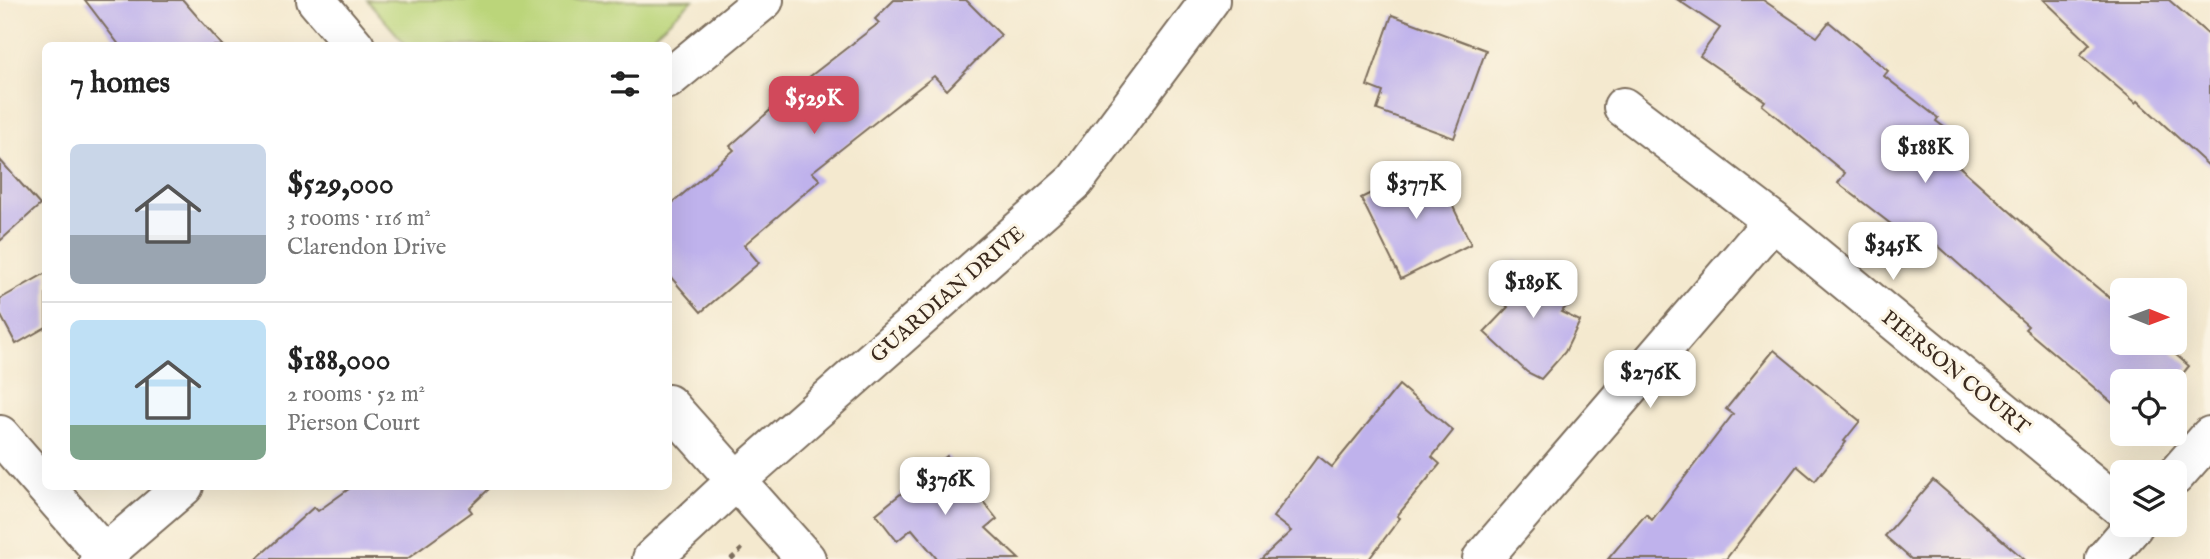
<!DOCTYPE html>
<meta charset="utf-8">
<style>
:root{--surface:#fff;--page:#f2f2f2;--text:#222;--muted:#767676;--line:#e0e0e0;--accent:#d1495b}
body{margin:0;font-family:"IM FELL English",serif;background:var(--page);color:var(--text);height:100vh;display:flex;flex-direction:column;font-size:26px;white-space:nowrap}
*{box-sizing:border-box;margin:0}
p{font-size:23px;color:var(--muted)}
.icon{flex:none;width:38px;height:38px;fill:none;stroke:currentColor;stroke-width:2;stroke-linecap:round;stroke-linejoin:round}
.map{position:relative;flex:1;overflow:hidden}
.side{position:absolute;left:42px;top:42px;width:630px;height:448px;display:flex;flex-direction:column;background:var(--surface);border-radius:10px;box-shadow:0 7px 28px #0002}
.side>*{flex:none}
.needle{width:46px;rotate:91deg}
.controls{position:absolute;left:2110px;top:278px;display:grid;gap:14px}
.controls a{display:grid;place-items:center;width:77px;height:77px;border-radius:10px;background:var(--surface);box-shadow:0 7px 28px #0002;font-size:35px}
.price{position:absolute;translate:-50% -60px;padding:0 16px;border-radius:14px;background:#fff;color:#222;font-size:23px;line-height:46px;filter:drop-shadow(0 2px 4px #0008)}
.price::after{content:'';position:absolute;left:50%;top:42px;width:21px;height:16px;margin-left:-10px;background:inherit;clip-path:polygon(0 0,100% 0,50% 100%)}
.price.on{background:var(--accent);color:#fff}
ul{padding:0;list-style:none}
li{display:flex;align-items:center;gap:21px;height:175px;padding:0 28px}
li+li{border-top:2px solid var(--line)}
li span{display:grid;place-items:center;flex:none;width:196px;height:140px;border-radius:10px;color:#555}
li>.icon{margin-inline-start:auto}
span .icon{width:84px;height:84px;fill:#fffc;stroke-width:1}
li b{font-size:30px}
h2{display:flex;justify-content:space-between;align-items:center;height:84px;padding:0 28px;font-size:30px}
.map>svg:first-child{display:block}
.green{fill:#bbd57a;stroke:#7b804c;stroke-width:2}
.building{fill:#bfb2ec}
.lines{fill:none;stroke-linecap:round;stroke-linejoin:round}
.minor-casing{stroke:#7c6d5c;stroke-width:42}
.path{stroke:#7c6d5c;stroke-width:4.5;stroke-dasharray:5 5;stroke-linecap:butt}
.minor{stroke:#fff;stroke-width:38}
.labels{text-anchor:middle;stroke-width:6;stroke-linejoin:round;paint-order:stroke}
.street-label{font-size:21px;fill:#3b2a1e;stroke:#fcf5e5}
</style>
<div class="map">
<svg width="2210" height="559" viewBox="0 0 2210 559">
<rect width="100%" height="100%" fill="#fcf5e5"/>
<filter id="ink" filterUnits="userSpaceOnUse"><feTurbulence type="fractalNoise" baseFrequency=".0143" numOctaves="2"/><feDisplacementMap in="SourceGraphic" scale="14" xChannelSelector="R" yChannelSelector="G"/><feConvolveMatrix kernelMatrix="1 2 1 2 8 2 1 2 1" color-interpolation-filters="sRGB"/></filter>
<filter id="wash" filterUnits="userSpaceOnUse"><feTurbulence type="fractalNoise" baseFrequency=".00686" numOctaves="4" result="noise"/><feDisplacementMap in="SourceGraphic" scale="28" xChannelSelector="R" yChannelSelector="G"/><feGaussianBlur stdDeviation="1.57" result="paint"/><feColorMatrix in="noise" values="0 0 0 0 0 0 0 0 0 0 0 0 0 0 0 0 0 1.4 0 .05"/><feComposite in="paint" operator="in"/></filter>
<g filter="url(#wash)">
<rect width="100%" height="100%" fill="#f4e9cf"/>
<polygon class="green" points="367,0 693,0 642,45 407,46"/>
<g id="blocks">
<g class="building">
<polygon points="85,0 183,0 223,46 120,46"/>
<polygon points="894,0 966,0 1001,35 947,90 934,76 812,172 820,180 744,245 759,263 701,312 668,274 668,207 734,150 730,146 795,88 879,23 875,19"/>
<polygon points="1678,0 1763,0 1817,37 1829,22 1888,71 1884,76 1938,118 1936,121 1964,142 1951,159 2076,270 2123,309 2123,343 2162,343 2189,366 2175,383 2175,382 2123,382 2123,412 2025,329 2028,326 1917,227 1909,238 1838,183 1845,173 1762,105 1765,101 1700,56 1720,28"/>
<polygon points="2044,0 2169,0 2210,36 2210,167 2138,101 2136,103 2080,55 2090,44"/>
<polygon points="1392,15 1486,50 1454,138 1377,110 1383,92 1367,86"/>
<polygon points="0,160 40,205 0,241"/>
<polygon points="1432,163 1471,244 1401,279 1361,198"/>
<polygon points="1514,260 1548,278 1573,300 1561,312 1580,321 1565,352 1541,379 1527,372 1484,332 1508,307 1495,294"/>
<polygon points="46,273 46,327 16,344 0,314 0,299"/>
<polygon points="1774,350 1860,421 1844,441 1846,442 1815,481 1797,466 1726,559 1608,559 1646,514 1652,520 1733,414 1726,409"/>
<polygon points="1399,385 1453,431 1432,457 1440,464 1397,516 1400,518 1369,559 1261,559 1291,531 1273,517 1318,456 1332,467"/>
<polygon points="947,456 997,519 986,528 1019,559 937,559 912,529 897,541 876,514"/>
<polygon points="1933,480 2024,559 1911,559 1885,536"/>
<polygon points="353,486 492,486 469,508 472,512 407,559 256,559 314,507 318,511"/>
</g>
</g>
</g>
<g filter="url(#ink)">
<use href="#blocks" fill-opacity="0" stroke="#7c6d5c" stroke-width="2"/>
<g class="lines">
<defs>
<g id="minor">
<polyline points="316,0 355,46"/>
<polyline points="668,79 764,0"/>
<polyline points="1623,107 1773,221 2123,509"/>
<polyline points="668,404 806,559"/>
<polyline points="0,435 104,554"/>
<polyline points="2175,476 2210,436"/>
<polyline points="99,559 184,486"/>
<polyline points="652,559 736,481 1075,181 1210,0"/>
<polyline points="1482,559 1773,221"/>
<polyline points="2105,559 2134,525"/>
</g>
</defs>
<use href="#minor" class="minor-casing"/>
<polyline class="path" points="731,559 743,548"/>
<use href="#minor" class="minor"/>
</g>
</g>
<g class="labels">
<g class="street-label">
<text transform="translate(947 294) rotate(-41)" y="7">GUARDIAN DRIVE</text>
<text transform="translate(1956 372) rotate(39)" y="7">PIERSON COURT</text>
</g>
</g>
</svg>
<div class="controls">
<a><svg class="needle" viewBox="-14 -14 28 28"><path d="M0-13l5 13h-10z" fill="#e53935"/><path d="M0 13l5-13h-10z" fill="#767676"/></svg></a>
<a><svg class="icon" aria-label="locate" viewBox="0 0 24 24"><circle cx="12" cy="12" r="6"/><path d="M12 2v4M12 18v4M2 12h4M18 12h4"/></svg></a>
<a><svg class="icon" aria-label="layers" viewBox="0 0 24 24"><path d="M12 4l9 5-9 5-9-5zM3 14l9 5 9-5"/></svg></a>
</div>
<b class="price on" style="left:814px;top:136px">$529K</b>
<b class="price" style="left:1925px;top:185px">$188K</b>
<b class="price" style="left:1416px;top:221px">$377K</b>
<b class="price" style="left:1893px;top:282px">$345K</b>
<b class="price" style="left:1533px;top:320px">$189K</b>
<b class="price" style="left:1650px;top:410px">$276K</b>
<b class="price" style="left:945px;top:517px">$376K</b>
<section class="side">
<h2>7 homes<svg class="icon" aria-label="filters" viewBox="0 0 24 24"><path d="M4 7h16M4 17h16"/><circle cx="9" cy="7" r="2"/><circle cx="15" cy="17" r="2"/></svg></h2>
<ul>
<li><span style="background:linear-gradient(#c9d6e8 65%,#9aa5b1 0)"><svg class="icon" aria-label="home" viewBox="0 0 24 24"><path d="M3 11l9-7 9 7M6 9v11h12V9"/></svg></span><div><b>$529,000</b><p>3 rooms · 116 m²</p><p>Clarendon Drive</p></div></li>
<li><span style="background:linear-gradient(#bfe0f5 75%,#7fa58c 0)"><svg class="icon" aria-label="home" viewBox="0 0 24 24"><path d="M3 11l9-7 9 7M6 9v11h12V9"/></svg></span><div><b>$188,000</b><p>2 rooms · 52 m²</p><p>Pierson Court</p></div></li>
</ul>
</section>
</div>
